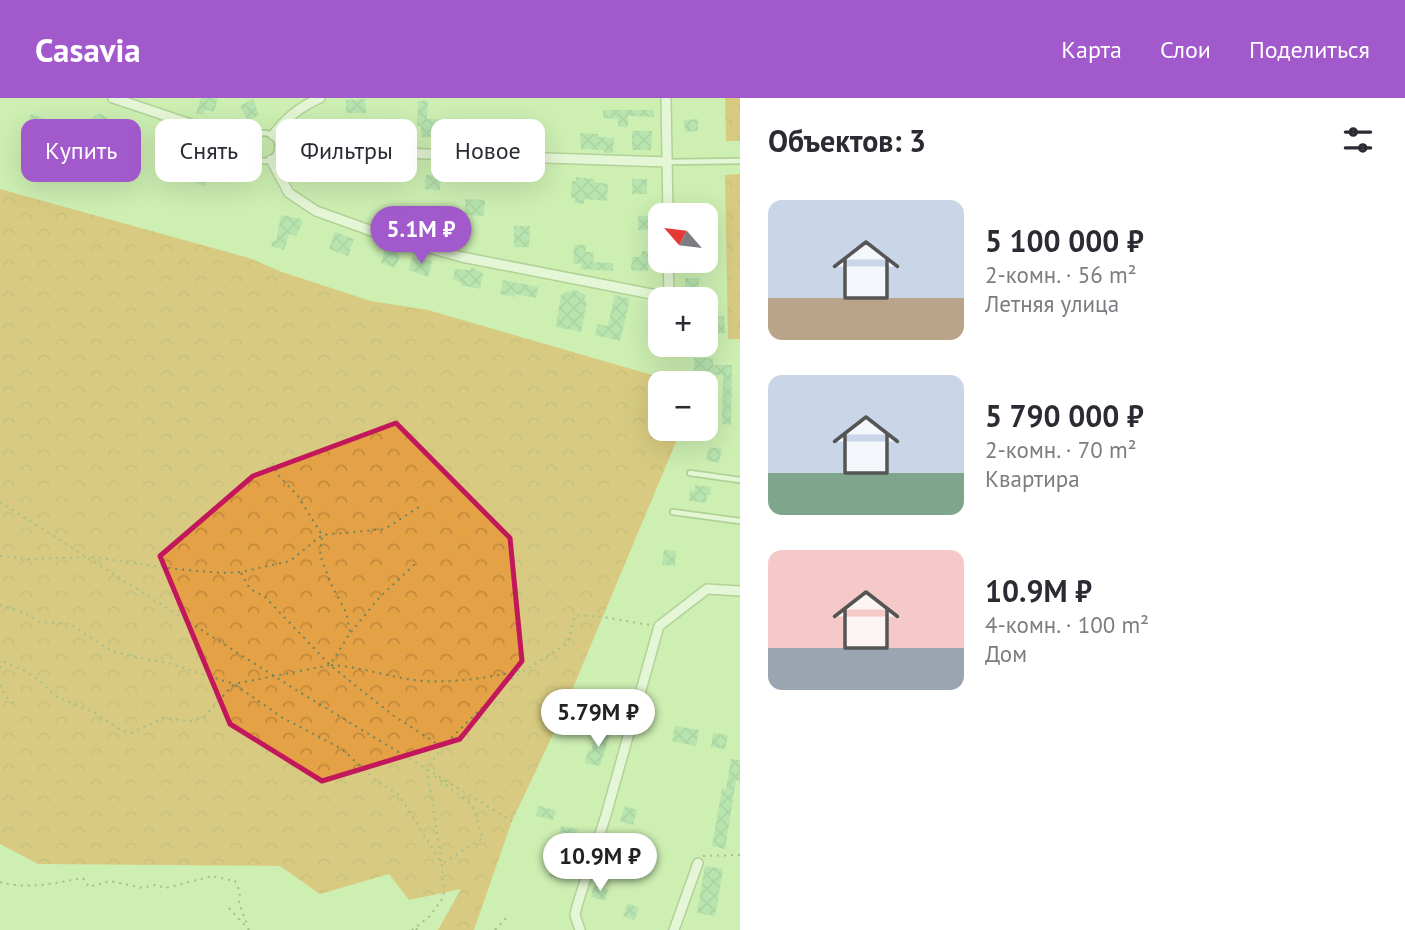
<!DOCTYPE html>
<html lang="ru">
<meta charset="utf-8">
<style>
:root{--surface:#fff;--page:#f7f7f7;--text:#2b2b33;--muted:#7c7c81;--accent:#a259cc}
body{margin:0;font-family:"PT Sans",sans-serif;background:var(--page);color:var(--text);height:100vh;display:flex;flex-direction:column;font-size:26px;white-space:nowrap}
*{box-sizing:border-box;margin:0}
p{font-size:23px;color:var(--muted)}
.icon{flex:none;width:38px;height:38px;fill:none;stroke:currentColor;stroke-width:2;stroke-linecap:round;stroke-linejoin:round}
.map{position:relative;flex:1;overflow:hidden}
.sheet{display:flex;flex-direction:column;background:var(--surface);width:665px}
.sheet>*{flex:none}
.banner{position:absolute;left:21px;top:21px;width:612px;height:63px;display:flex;gap:14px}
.needle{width:46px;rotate:298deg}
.fabs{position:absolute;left:648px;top:105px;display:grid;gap:14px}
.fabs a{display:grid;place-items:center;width:70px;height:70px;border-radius:14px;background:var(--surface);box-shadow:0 7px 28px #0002;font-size:35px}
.price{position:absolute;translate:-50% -60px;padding:0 16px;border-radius:24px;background:#fff;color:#222;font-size:23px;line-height:46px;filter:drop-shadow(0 2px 4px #0008)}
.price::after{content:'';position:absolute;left:50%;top:42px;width:21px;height:16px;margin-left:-10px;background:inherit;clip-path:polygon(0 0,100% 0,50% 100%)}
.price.selected{background:var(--accent);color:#fff}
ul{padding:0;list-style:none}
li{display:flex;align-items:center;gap:21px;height:175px;padding:0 28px}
li span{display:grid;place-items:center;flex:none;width:196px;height:140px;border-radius:14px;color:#555}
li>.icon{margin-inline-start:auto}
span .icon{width:84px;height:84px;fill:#fffc;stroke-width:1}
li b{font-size:30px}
h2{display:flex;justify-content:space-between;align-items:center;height:84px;padding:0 28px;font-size:30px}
.pill{padding:0 24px;border-radius:14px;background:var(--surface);box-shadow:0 7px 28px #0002;font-size:24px;line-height:63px}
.pill.selected{background:var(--accent);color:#fff}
header{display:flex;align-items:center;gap:42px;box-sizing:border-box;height:98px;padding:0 35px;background:var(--accent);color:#fff}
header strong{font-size:33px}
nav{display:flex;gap:38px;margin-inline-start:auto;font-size:24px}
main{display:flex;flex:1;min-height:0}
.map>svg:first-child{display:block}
.forest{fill:url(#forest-crowns)}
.building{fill:url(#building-cross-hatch)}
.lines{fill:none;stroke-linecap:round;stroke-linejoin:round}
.lane-casing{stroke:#8faf75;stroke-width:8}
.street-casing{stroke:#8faf75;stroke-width:12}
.path{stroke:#6f865c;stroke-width:2;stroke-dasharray:2 5;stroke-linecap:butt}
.lane{stroke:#fff;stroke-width:4.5}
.street{stroke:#fff;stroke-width:9}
.marked{fill:none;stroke:#c2185b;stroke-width:5;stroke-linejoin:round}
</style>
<header>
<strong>Casavia</strong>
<nav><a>Карта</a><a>Слои</a><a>Поделиться</a></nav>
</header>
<main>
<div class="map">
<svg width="740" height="832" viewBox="0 0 740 832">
<defs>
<pattern id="forest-crowns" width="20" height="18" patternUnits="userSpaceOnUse" patternTransform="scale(1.75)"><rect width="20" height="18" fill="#e4a146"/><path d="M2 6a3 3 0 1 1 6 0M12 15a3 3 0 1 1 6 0" fill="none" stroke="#c38a3c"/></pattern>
<pattern id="building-cross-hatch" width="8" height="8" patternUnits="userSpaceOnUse" patternTransform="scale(1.75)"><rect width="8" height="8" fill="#9bd7aa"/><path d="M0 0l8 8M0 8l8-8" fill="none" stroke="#84b891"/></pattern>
</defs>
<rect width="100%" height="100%" fill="#cdefb2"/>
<g class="forest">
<polygon points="725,0 740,0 740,43 726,43"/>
<polygon points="740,76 740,241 728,241 725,77"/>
<polygon points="0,91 249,160 282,174 371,203 428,212 659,279 669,285 660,285 660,331 679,331 676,344 557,628 512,723 474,832 438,832 461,791 409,802 389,776 320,796 280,768 38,766 0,746"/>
</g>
<g class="building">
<polygon points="201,0 218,0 214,14 205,11 203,17 196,15"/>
<polygon points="253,1 259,17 248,23 240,8"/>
<polygon points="365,1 366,15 346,15 346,2"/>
<polygon points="418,3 428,3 427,21 449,22 448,40 421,39 421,28 417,28"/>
<polygon points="603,12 654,12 654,19 628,18 628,29 618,29 618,21 603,20"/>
<polygon points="31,16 50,22 42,47 23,41"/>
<polygon points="101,16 107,20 110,37 104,52 99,50 91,76 77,72 85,46 80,44 81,38 87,24 89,24 95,17"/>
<rect x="514" y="21" width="19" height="22"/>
<polygon points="698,21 698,33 685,34 684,22"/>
<polygon points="390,27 402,28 402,38 383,38 383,44 370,44 371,31 390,32"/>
<polygon points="305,28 323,29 322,42 304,41"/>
<polygon points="632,33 652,33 651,52 632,52"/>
<polygon points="580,35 598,36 598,39 614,40 613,55 604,55 604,52 581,51"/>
<polygon points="168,37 191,47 186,64 172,59 168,72 158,68"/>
<polygon points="213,58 227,62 225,66 232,68 227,84 209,78 205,88 197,86 203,68 209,70"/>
<polygon points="297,62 316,63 316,75 296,74"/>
<polygon points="338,64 356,65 356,77 338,76"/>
<polygon points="367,66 406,68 405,84 391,83 392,76 367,75"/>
<polygon points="426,77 441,78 440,92 425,91"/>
<polygon points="576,79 594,81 594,84 608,86 607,103 584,101 584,106 574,105 575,100 571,100 572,83 576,83"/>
<rect x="632" y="81" width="15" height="15"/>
<polygon points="465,101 485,102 484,118 465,117"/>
<polygon points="420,112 435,117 430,131 415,126"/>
<polygon points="281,117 301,121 303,124 296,138 289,136 284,152 271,148 273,142 276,143"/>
<rect x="638" y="118" width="15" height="14"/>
<polygon points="514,128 530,128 529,149 514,149"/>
<polygon points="335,134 354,141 348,158 329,151"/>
<polygon points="574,147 586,147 586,154 594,154 593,164 613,165 613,173 581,171 581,166 573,165"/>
<polygon points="385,153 392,155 395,153 400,158 395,170 381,165"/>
<polygon points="642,153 656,154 656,165 648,165 648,173 631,172 632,159 641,159"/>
<polygon points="412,159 432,163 428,179 409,172"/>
<polygon points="471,169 483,175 480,191 461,187 461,184 453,182 455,171 471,172"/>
<polygon points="685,180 699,180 699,201 679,201 679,190 685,190"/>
<polygon points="503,182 538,189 536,200 515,196 515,199 500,196"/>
<polygon points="573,191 586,197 584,202 587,203 581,234 556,229 561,197 566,193 572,194"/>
<polygon points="615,197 630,201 620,243 595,237 598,226 608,228"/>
<polygon points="724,218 725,235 715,236 714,219"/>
<polygon points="694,260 714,260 713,267 732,267 731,327 722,326 723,277 694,277"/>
<polygon points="709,349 722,351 719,365 706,362"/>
<polygon points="695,387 711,389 710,397 707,397 706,405 689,403 690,392 695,393"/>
<polygon points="664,452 676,453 675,468 662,467"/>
<polygon points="605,595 622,598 619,614 602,611"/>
<polygon points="675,628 699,632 696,648 672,643"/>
<polygon points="596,633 610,636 600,668 585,665 588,652 591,653"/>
<polygon points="713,635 728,637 725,651 711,649"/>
<polygon points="731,661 740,662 740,683 736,682 725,751 712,748 722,691 726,692"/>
<polygon points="538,708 556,712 553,722 536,718"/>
<polygon points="625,708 637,712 633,727 620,723"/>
<polygon points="561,728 577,731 574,747 558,744"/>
<polygon points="603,757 616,761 612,775 599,771"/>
<polygon points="554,759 570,764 564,782 549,778"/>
<polygon points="705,768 723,771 715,818 697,815"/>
<polygon points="594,788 608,791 605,802 591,799"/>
<polygon points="628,805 639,810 634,822 623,818"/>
</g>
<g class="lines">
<defs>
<g id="lane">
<circle cx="264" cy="49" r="14"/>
<polyline points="668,64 740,63"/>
<polyline points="690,375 740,382"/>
<polyline points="673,414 740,423"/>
</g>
<g id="street">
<polyline points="113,0 250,46"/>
<polyline points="666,0 668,117"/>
<path d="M273,37c12,-16 28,-29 47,-37"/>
<polyline points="279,51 668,64"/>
<polyline points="271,62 289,95 316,113 386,138 462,159 662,198 668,198 669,193 668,163"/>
<polyline points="580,832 575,817 577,808 606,717 659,528 707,491 740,493"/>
<polyline points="674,832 698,765"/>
</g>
</defs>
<use href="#lane" class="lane-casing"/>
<use href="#street" class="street-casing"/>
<g class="path">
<polyline points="0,404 293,590 512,723"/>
<polyline points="0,458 27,461 86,459"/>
<polyline points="92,459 175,471 223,475 241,474 290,463 322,437 385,431 422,407"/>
<polyline points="241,475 250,491 264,498 330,567 361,592 394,618 442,649"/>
<polyline points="0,507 23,514 40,524 70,526 113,554 171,566 234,586 283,620 342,651 376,683 399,697 442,766 444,794 442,801 430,818 412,832"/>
<polyline points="351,534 378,501 415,466"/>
<path d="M331,567c33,2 63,14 93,16 34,2 66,-4 99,-11"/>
<polyline points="0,570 4,564 23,572 40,583 55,598 95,615 119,631 131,635 163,620 191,623 205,618 234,586 330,567 350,535 346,514 331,486 320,457 322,437 298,398 277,376 271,359"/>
<polyline points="0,587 5,598 17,608"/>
<path d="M435,678l37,29 11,33 -41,26 -15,-95 15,-22 68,-67 58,-37 7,-27c25,-2 51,6 76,9"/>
<polyline points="703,758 740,757"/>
<path d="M0,784c29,8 54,1 83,-4l6,9 21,-6 33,7 12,-3 11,3 46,-12 23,5 5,11 -1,11 9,24"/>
<polyline points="229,810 249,832"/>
<polyline points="416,832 420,827"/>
<polyline points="495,832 508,818"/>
</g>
<use href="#lane" class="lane"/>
<use href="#street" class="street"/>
</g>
<path d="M0 0H740V832H0ZM396,325l114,115 12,123 -62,78 -138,42 -92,-57 -70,-168 93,-80z" fill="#cdefb2" fill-opacity=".55" fill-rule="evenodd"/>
<path class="marked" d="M396,325l114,115 12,123 -62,78 -138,42 -92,-57 -70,-168 93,-80z"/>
</svg>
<div class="fabs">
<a><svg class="needle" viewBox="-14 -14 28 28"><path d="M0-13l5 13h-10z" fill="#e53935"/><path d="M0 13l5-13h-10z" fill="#7c7c81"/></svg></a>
<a>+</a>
<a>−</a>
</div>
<b class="price selected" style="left:421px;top:168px">5.1M ₽</b>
<b class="price" style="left:598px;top:651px">5.79M ₽</b>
<b class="price" style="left:600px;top:795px">10.9M ₽</b>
<div class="banner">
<a class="pill selected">Купить</a>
<a class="pill">Снять</a>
<a class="pill">Фильтры</a>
<a class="pill">Новое</a>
</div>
</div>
<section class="sheet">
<h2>Объектов: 3<svg class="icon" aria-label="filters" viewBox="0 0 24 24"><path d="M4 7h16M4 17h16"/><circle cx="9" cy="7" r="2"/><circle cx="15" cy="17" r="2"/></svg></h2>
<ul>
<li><span style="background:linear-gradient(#c9d6e8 70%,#b9a48a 0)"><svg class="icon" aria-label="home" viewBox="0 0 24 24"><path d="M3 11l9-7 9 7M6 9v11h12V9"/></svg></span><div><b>5 100 000 ₽</b><p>2-комн. · 56 m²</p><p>Летняя улица</p></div></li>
<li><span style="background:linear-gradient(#c9d6e8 70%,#7fa58c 0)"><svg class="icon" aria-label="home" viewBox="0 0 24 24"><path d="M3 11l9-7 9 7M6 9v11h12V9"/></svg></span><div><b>5 790 000 ₽</b><p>2-комн. · 70 m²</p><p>Квартира</p></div></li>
<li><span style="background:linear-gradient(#f6c9c9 70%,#9aa5b1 0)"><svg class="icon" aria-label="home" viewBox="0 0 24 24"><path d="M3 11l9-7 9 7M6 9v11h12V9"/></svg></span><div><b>10.9M ₽</b><p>4-комн. · 100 m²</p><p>Дом</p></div></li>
</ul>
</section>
</main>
